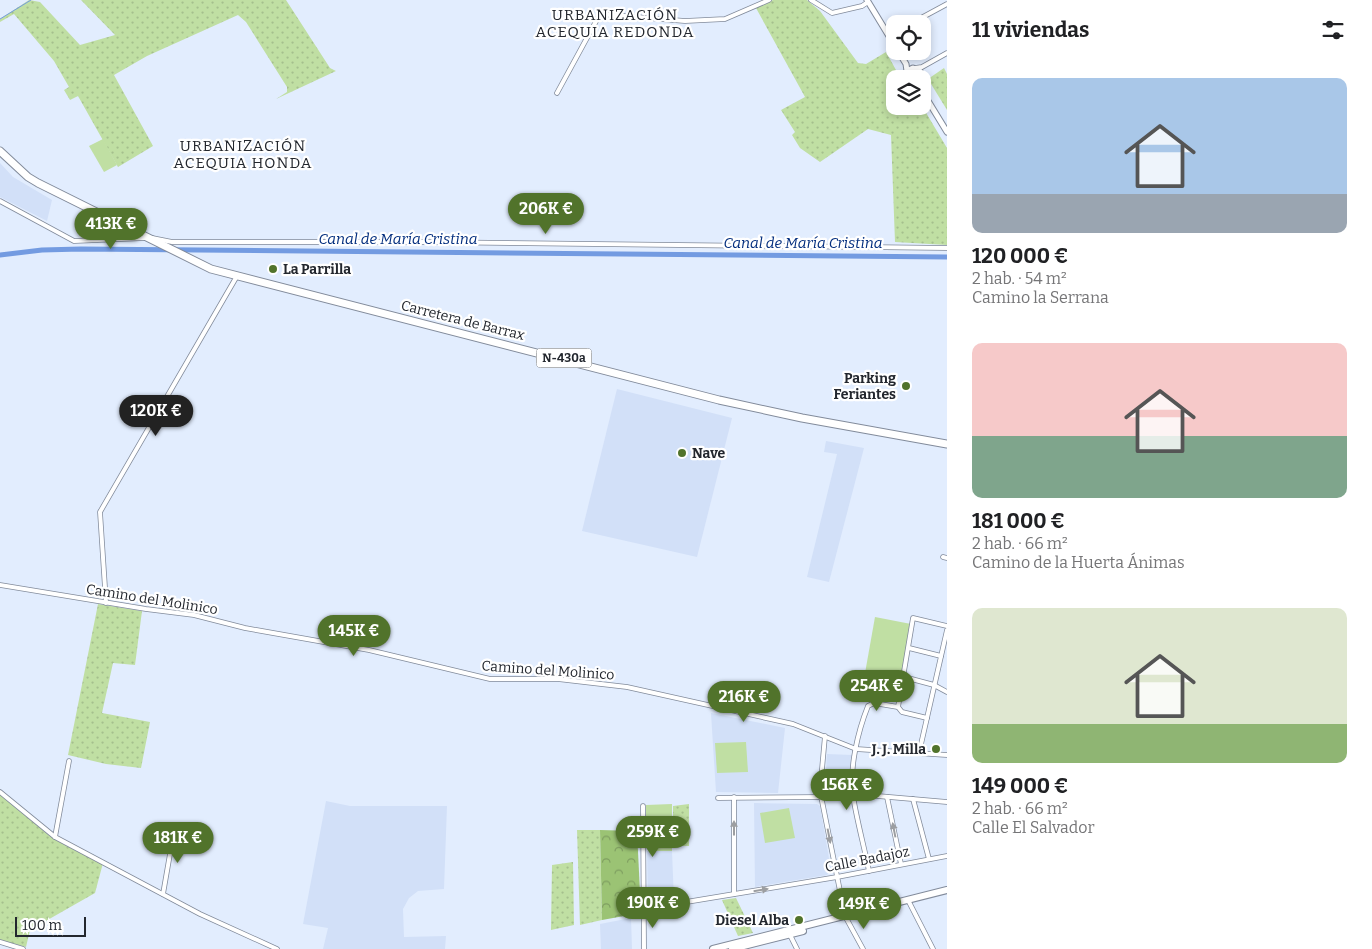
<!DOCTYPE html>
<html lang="es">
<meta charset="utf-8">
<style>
:root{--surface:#fff;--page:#f2f2f2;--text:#202124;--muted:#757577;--accent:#51732b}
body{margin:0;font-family:Bitter,serif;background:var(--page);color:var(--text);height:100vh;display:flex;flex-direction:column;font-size:19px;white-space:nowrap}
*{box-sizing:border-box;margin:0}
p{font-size:16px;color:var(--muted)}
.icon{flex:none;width:28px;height:28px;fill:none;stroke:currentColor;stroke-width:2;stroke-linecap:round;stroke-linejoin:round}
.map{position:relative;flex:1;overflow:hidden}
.details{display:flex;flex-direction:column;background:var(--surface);width:425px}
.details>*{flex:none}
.fabs{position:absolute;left:886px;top:15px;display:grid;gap:10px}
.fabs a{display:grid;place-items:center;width:45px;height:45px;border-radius:10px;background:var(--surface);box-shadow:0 2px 8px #0003;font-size:25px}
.scale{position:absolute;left:15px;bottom:12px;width:71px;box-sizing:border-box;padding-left:5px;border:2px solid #23272e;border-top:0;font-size:14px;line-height:18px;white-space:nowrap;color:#23272e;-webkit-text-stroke:4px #fff;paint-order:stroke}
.price{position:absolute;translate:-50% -42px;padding:0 11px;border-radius:18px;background:var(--accent);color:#fff;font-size:16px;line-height:32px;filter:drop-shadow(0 1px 2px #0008)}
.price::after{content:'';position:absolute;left:50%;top:30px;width:15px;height:11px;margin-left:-8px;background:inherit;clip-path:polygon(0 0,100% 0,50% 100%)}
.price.selected{background:#222;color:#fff}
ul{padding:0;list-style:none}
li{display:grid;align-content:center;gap:10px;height:265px;padding:0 25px}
li span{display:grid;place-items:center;height:155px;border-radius:10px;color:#555}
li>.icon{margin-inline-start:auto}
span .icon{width:90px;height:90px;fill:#fffc;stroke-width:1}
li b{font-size:21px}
h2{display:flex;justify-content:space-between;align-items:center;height:60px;padding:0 25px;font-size:21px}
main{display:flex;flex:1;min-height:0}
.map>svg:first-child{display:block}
.built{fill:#d2e0f8}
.grass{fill:url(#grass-dots)}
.forest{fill:url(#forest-crowns)}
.park{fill:#c0dfa3}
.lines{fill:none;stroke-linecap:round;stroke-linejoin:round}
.stream{stroke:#739be1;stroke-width:1}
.canal{stroke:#739be1;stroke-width:5}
.minor-casing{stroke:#828b9b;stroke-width:5.5}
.tertiary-casing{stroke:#828b9b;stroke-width:7}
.primary-casing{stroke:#828b9b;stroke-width:8}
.trunk-casing{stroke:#828b9b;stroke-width:9}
.minor{stroke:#fff;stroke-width:4}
.tertiary{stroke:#fff;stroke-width:5}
.primary{stroke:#fff;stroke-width:6}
.trunk{stroke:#fff;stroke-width:7}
.oneway{fill:#9c9ea1}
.poi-dot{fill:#51732b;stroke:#fff;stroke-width:2}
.labels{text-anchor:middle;stroke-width:4.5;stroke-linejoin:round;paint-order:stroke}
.shield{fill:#fff;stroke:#65686d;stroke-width:1}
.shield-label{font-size:12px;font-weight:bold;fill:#23272e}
.poi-label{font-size:14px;font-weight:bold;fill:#23272e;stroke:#fff;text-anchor:end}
.street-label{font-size:14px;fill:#23272e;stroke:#fff}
.neighbourhood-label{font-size:15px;letter-spacing:1px;fill:#23272e;stroke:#fff}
.water-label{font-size:15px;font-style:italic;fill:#032e7e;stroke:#fff}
</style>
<main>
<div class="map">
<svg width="947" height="949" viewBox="0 0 947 949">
<defs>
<pattern id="grass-dots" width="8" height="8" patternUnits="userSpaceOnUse" patternTransform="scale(1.25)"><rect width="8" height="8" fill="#c0dfa3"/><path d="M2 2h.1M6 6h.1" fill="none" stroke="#a5bf8d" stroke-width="1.8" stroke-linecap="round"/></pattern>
<pattern id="forest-crowns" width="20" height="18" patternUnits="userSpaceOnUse" patternTransform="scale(1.25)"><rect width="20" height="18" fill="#9bc374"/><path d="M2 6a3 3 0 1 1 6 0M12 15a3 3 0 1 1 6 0" fill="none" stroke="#7e9e60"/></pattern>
</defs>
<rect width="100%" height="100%" fill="#e2edfe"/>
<g class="built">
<polygon points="0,163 13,177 52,200 47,221 0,197"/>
<polygon points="617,389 732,418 697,557 582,531"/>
<polygon points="826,441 864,448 829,582 807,577 837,454 824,452"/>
<polygon points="711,713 785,728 778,793 716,792"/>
<polygon points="827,754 852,755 850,789 825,788"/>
<polygon points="326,801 350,806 447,806 444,889 418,891 409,898 403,909 404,937 446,936 445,949 323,949 328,928 303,924"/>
<polygon points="754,803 817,804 820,806 831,870 827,875 755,887"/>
<polygon points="647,851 672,851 674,901 669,902 668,898 656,898 655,903 648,903"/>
<polygon points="631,918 632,949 601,949 600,924"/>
</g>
<g class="grass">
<polygon points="29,0 40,2 80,45 115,35 81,0 286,0 330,68 336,71 276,99 287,92 287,87 246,22 238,15 147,56 114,75 153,146 118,167 78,96 70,100 64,90 69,87 54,61 14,14 0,22 0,19"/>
<polygon points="773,0 807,0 820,11 858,63 866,64 886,52 901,79 895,79 895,106 922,106 947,148 947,245 895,242 891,135 868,129 820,162 800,148 792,135 795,132 781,110 805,97 756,8"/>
<polygon points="944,68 947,74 947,110 928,79"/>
<polygon points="98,604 142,611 135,665 113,663 102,713 150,722 141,768 106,764 68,755"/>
<polygon points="0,794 49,835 103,863 95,893 30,930 26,947 0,940"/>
<polygon points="689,804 689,846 673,846 673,806"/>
<polygon points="577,830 600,830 602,920 580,925"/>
<polygon points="573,862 574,925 551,930 552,865"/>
<polygon points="736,898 753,933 738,936 722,900"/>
</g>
<polygon class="forest" points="600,830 637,831 641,913 602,920"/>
<g class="park">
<polygon points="103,139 117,165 104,172 89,146"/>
<polygon points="875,617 911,624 899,697 862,690"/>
<polygon points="746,742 748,772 717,773 715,743"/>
<polygon points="672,804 672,851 652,851 654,845 654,816 646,816 646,805"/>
<polygon points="789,808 795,838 765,843 760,813"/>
</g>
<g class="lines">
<polyline class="stream" points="0,19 31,0"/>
<polyline class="canal" points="0,255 42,250 81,249 947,257"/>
<defs>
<g id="minor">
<polyline points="811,0 832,13 862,6 868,2"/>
<polyline points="910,24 947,4"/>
<polyline points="889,35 895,32"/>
<polyline points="915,68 922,67 947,53"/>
<polyline points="557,93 600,14 685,21 725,19 769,0"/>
<polyline points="0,201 74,241 145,238"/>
<polyline points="152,238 172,242 426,242 947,248"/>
<polyline points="943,557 947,558"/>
<polyline points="0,585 146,609 194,615 245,628 369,650 490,679 558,679 627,687 793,724 856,749 947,755"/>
<polyline points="106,603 100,512 237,276"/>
<polyline points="909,648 941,656"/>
<polyline points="904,677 934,685 947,692"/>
<polyline points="898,707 913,618 947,626"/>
<polyline points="825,736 820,791 845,916 863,949"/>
<polyline points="919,753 947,630"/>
<polyline points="820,791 947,802"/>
<polyline points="0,792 55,837 200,914 277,949"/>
<polyline points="734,797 734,894"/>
<polyline points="887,797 901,864"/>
<polyline points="718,798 821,797"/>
<polyline points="913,799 929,859"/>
<polyline points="643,806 644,949"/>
<polyline points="55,837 69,761"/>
<path d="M869,871c-5,-25 -12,-50 -16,-75 -4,-28 5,-65 15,-90l6,-3 24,4 4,5 25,6"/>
<polyline points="163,894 174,831"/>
<polyline points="908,900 933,949"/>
<polyline points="644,909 837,877 947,856"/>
<polyline points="789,933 797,949"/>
<polyline points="0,942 23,949"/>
</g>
<g id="tertiary">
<polyline points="867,0 895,46"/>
<polyline points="898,51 906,64 907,71"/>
<polyline points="906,79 907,71 913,68 920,71 920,79"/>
<polyline points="922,91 947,132"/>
</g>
<g id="primary">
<polyline points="713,949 947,890"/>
<polyline points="732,949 803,931"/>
</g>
<polyline id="trunk" points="0,151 28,177 38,183 211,269 719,400 802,418 947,444"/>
</defs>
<use href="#minor" class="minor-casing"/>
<use href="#tertiary" class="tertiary-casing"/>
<use href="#primary" class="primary-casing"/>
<use href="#trunk" class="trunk-casing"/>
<use href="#minor" class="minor"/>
<use href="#tertiary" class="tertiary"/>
<use href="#primary" class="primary"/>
<use href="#trunk" class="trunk"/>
</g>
<defs><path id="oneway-solid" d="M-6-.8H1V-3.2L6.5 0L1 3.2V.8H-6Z" transform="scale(1.25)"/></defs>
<g class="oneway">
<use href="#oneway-solid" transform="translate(734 828) rotate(-90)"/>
<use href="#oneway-solid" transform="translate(894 830) rotate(-101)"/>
<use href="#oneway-solid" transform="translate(829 836) rotate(79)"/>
<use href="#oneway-solid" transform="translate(761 890) rotate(-9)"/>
</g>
<g class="poi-dot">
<circle cx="273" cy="269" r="5"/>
<circle cx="906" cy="386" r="5"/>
<circle cx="682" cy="453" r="5"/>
<circle cx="936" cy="749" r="5"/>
<circle cx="799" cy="920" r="5"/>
</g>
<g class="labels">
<rect class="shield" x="536.5" y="348.5" width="55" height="19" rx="4"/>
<g class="shield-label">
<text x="564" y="362">N-430a</text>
</g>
<g class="poi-label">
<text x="283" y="274" text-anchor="start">La Parrilla</text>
<text x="896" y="383">Parking<tspan x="896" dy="16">Feriantes</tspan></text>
<text x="692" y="458" text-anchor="start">Nave</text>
<text x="926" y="754">J. J. Milla</text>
<text x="789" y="925">Diesel Alba</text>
</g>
<g class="street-label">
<text transform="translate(463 320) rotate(14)" y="5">Carretera de Barrax</text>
<text transform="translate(152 599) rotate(9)" y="5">Camino del Molinico</text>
<text transform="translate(548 670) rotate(4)" y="5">Camino del Molinico</text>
<text transform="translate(867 859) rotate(-11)" y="5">Calle Badajoz</text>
</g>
<g class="neighbourhood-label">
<text x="615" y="20">URBANIZACIÓN<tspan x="615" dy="17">ACEQUIA REDONDA</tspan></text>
<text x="243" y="151">URBANIZACIÓN<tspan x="243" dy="17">ACEQUIA HONDA</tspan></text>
</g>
<g class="water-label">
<text x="398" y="244">Canal de María Cristina</text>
<text x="803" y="248">Canal de María Cristina</text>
</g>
</g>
</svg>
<div class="fabs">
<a><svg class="icon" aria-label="locate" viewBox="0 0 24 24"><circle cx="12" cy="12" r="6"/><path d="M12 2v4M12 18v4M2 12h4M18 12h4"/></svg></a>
<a><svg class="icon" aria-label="layers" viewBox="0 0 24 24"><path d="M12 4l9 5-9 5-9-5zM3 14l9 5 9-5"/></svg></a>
</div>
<div class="scale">100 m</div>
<b class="price" style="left:546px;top:235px">206K €</b>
<b class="price" style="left:111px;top:250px">413K €</b>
<b class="price selected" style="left:156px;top:437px">120K €</b>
<b class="price" style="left:354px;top:657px">145K €</b>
<b class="price" style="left:877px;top:712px">254K €</b>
<b class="price" style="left:744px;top:723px">216K €</b>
<b class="price" style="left:847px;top:811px">156K €</b>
<b class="price" style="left:653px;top:858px">259K €</b>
<b class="price" style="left:178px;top:864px">181K €</b>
<b class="price" style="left:653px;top:929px">190K €</b>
<b class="price" style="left:864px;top:930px">149K €</b>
</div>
<section class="details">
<h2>11 viviendas<svg class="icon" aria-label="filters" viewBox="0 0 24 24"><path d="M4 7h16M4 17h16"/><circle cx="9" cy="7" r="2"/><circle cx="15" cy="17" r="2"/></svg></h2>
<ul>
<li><span style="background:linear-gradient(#a9c7e8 75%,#9aa5b1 0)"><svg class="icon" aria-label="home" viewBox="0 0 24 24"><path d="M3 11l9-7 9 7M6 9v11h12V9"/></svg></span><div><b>120 000 €</b><p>2 hab. · 54 m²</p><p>Camino la Serrana</p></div></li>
<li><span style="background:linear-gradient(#f6c9c9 60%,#7fa58c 0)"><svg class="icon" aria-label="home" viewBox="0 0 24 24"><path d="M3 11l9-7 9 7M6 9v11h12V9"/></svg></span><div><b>181 000 €</b><p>2 hab. · 66 m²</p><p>Camino de la Huerta Ánimas</p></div></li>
<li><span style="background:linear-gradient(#dfe7d0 75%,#8fb573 0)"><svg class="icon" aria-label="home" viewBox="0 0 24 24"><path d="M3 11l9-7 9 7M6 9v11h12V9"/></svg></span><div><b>149 000 €</b><p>2 hab. · 66 m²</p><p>Calle El Salvador</p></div></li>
</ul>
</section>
</main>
